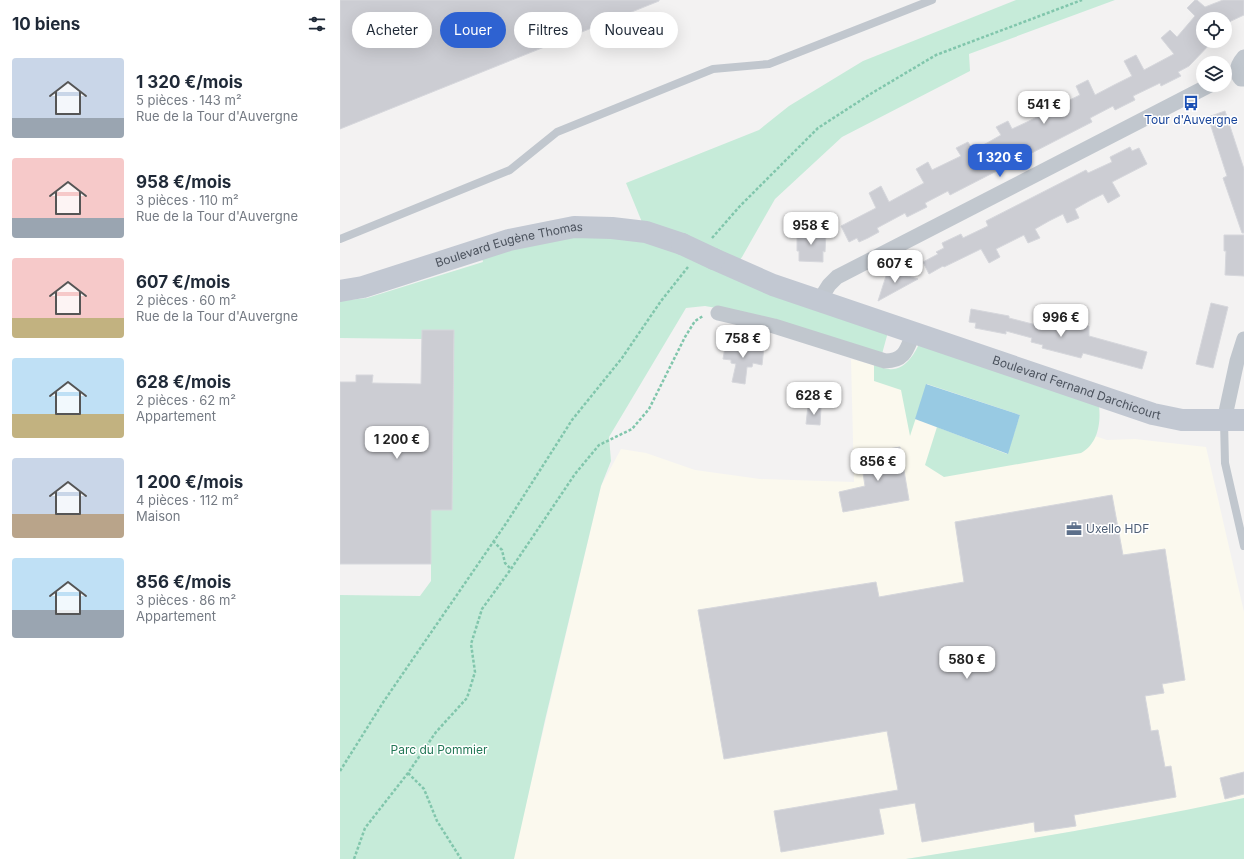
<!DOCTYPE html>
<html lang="fr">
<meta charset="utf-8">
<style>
:root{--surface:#fff;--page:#f6f6f7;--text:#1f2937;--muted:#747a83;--accent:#2e62d1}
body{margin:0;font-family:Inter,sans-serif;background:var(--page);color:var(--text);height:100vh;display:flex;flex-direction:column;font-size:15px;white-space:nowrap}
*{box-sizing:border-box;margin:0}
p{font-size:13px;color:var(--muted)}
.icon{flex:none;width:22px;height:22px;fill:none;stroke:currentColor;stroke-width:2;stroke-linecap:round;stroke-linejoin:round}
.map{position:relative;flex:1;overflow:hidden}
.drawer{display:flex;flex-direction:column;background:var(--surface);width:340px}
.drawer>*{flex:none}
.top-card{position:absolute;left:12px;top:12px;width:380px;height:36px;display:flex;gap:8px}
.buttons{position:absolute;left:856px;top:12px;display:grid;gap:8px}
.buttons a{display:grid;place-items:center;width:36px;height:36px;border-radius:50%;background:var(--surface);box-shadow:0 4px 16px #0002;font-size:20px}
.price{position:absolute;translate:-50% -34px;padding:0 9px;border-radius:8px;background:#fff;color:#222;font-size:13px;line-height:26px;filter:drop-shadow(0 1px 2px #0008)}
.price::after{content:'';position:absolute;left:50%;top:24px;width:12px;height:9px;margin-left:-6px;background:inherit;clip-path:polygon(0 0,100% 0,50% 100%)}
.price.on{background:var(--accent);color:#fff}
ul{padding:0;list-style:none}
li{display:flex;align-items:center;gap:12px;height:100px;padding:0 12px}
li span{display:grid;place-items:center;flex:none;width:112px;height:80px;border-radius:4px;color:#555}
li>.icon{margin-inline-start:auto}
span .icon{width:48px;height:48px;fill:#fffc;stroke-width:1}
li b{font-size:17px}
h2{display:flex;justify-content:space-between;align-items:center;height:48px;padding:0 12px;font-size:17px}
.pill{padding:0 14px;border-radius:18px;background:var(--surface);box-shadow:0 4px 16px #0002;font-size:14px;line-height:36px}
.pill.on{background:var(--accent);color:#fff}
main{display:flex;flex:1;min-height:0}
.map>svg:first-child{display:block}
.commercial{fill:#fbf9ee}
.green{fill:#c6ebd9}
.water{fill:#98cae3}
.building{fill:#cccdd3;stroke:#d6d7dc}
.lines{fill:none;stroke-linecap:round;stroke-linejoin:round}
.path{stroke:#81c6ac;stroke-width:2.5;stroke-dasharray:3 2;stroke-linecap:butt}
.service{stroke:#c1c7ce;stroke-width:8}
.minor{stroke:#c1c7ce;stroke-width:15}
.secondary{stroke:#c2c8d2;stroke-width:22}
.secondary-bridge{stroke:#c2c8d2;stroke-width:22}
.labels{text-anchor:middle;stroke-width:3;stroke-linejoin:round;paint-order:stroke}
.transit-label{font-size:12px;fill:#164399;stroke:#fff}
.street-label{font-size:12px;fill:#4b525d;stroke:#fff}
.service-label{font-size:12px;fill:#4e5e75;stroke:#fff;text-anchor:start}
.park-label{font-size:12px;fill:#237857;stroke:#fff}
</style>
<main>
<section class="drawer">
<h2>10 biens<svg class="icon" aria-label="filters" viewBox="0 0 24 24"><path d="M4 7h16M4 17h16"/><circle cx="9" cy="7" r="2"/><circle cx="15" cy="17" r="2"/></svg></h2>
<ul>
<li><span style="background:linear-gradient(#c9d6e8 75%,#9aa5b1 0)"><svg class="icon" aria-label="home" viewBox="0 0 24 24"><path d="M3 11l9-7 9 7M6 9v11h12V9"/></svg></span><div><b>1 320 €/mois</b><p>5 pièces · 143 m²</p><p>Rue de la Tour d'Auvergne</p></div></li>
<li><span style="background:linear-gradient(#f6c9c9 75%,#9aa5b1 0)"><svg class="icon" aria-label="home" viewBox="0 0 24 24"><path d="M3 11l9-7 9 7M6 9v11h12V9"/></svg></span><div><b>958 €/mois</b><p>3 pièces · 110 m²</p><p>Rue de la Tour d'Auvergne</p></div></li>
<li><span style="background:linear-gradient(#f6c9c9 75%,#c2b280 0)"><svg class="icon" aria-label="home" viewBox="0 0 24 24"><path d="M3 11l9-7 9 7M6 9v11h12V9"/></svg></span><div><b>607 €/mois</b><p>2 pièces · 60 m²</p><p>Rue de la Tour d'Auvergne</p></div></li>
<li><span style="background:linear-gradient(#bfe0f5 70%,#c2b280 0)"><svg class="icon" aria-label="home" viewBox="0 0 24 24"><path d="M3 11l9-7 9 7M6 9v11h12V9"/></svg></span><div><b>628 €/mois</b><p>2 pièces · 62 m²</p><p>Appartement</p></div></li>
<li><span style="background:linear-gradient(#c9d6e8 70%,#b9a48a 0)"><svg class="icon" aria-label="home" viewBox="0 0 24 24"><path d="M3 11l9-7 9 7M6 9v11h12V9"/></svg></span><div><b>1 200 €/mois</b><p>4 pièces · 112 m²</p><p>Maison</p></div></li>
<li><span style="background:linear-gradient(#bfe0f5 65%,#9aa5b1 0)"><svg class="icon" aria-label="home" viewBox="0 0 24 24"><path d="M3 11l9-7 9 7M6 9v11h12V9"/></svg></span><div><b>856 €/mois</b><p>3 pièces · 86 m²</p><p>Appartement</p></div></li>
</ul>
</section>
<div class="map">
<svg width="904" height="859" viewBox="0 0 904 859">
<rect width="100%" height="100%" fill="#f3f2f2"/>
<polygon class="commercial" points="511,359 574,376 767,440 795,439 866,447 904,612 904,798 850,810 674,842 566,859 173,859 261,486 281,449 306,453 355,470 420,479 514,482"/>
<g class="green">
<polygon points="676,0 775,0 629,54 630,71 502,137 435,199 402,257 394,268 548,332 542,354 393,311 365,306 346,308 269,437 271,461 261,486 205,720 174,859 0,859 0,595 80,596 91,581 91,510 112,510 114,331 83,330 82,339 0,338 0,301 27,298 143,262 140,249 169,240 306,232 286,183 419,130 449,106 523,61"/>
<path d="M579,344l180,62c2,17 -1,38 -18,47l-137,24 -19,-12 12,-38 70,27 13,-39 -93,-31 -17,52 -9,-46 -27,-9v-16c5,1 10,4 15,4 15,2 25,-14 30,-25z"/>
<path d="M904,798v61h-338c113,-18 226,-37 338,-61z"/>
</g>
<polygon class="water" points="586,384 680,415 668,454 575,419"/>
<g class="building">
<polygon points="0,0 319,0 319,1 0,129"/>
<polygon points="855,0 857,0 865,7 883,0 904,0 904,15 891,21 885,27 885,19 863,19 863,41 873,41 849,66 838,72 841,76 821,86 820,83 793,96 795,100 775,110 773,106 750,118 752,122 610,195 608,191 585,203 587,207 567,217 565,213 537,228 539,232 528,238 519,242 517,238 509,242 501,226 536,208 529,193 541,186 549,202 584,183 576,169 588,162 592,170 621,156 616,148 628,142 633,150 647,143 661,135 656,127 668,121 672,129 687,122 701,115 697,106 709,100 713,108 740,95 736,86 748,80 755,95 774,85 792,76 784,61 796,55 804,70 834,54 821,38 830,30 837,37 855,16 847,8"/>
<polygon points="885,111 904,169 904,233 902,233 883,178 887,176 868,117"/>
<polygon points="790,147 792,151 799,148 807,164 772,182 780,196 768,203 763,194 749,201 735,209 739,218 727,223 723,214 709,221 695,229 700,238 688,243 684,235 656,249 660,257 649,263 641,249 604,267 603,266 589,274 583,262 598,254 596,252 604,248 602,243 621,234 623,238 648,226 646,221 746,170 748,173 772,162 770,157"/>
<polygon points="457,232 486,233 485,252 483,251 483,262 459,261 459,251 457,251"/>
<polygon points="884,235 904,235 904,276 885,275 886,251 884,251"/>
<polygon points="547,273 556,276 557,273 578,279 538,301"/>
<polygon points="871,303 888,307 873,368 856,364"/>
<polygon points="631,309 669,316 669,318 708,328 711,316 749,326 749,336 807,352 802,369 743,353 741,358 702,348 703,345 691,342 692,338 666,331 666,334 635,328 636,323 629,322"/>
<polygon points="82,330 114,330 112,510 91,510 91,564 0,564 0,382 16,382 16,375 33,375 32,383 81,384"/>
<polygon points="386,341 400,344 400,343 424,347 422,365 413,363 412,367 407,367 405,384 392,382 396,364 391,363 391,360 383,359"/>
<polygon points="468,406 481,407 480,425 466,424"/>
<polygon points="560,447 569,500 503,512 499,492 525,486 520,454"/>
<polygon points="772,495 783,555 825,549 845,680 822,684 824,693 805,696 811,731 818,730 825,767 831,766 836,797 734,815 736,826 695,832 694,822 582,842 575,803 539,809 544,834 441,852 434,811 558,790 547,731 384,759 358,610 536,582 539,597 624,582 615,522"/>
<polygon points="904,772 904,794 885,799 880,778"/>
</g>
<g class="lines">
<g class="path">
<polyline points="372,238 400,206 478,128 532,93 596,55 742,0"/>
<polyline points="153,541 162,550 165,563 171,569"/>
<polyline points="0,771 44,701 167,522 232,420 282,358 321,301 348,267"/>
<polyline points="68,773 84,789 97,821 121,859"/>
<polyline points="14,859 25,828 68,773 96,732 127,698 135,672 131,644 142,609 171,569 235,474 259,445 292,429 309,409 345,337 355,321 363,316"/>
</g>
<g class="service">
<polyline points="0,239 170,170 217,132 373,69 429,64 592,0"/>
<polyline points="884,421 885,463 904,546"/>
</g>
<g class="minor">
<path d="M904,57c-6,7 -10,14 -3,22h3"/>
<polyline points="479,301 489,285 497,277 870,85"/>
<path d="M378,313l56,13 111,35c20,0 22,-12 28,-27"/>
<polyline points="884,421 897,361 904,339"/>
</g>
<g class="secondary">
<path id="s1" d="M374,259l59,26 380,129 29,6h62"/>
<path id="s2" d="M0,291l23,-4 146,-47 65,-13 38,1 34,4 36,12"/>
</g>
<polyline class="secondary-bridge" points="342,244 374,259"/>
</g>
<defs>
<symbol id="bus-bare" viewBox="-9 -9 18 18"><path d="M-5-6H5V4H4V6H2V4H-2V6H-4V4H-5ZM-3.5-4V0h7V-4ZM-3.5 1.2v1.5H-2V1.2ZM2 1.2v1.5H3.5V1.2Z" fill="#1a4fb4" stroke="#fff" stroke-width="2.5" paint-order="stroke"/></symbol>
<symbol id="office-bare" viewBox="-9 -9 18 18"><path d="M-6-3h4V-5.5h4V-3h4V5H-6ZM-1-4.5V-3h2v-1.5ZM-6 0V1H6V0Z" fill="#5c6f8a" stroke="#fff" stroke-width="2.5" paint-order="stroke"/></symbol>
</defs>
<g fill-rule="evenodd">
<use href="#bus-bare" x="840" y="92" width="22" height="22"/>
<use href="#office-bare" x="723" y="518" width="22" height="22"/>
</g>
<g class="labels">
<g class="transit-label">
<text x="851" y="124">Tour d'Auvergne</text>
</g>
<g class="street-label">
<text dy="4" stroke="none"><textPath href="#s2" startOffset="176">Boulevard Eugène Thomas</textPath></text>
<text dy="4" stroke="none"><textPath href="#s1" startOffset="385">Boulevard Fernand Darchicourt</textPath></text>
</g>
<g class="service-label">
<text x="746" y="533">Uxello HDF</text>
</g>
<g class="park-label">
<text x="99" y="754">Parc du Pommier</text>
</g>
</g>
</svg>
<div class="buttons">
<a><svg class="icon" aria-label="locate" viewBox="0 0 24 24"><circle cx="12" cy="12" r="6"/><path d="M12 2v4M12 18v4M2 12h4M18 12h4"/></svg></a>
<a><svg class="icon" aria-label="layers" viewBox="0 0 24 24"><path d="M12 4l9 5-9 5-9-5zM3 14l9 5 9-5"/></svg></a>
</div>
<b class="price" style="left:704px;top:125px">541 €</b>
<b class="price on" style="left:660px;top:178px">1 320 €</b>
<b class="price" style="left:471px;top:246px">958 €</b>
<b class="price" style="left:555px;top:284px">607 €</b>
<b class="price" style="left:721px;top:338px">996 €</b>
<b class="price" style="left:403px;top:359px">758 €</b>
<b class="price" style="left:474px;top:416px">628 €</b>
<b class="price" style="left:57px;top:460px">1 200 €</b>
<b class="price" style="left:538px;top:482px">856 €</b>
<b class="price" style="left:627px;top:680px">580 €</b>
<div class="top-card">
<a class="pill">Acheter</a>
<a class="pill on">Louer</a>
<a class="pill">Filtres</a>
<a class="pill">Nouveau</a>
</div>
</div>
</main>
